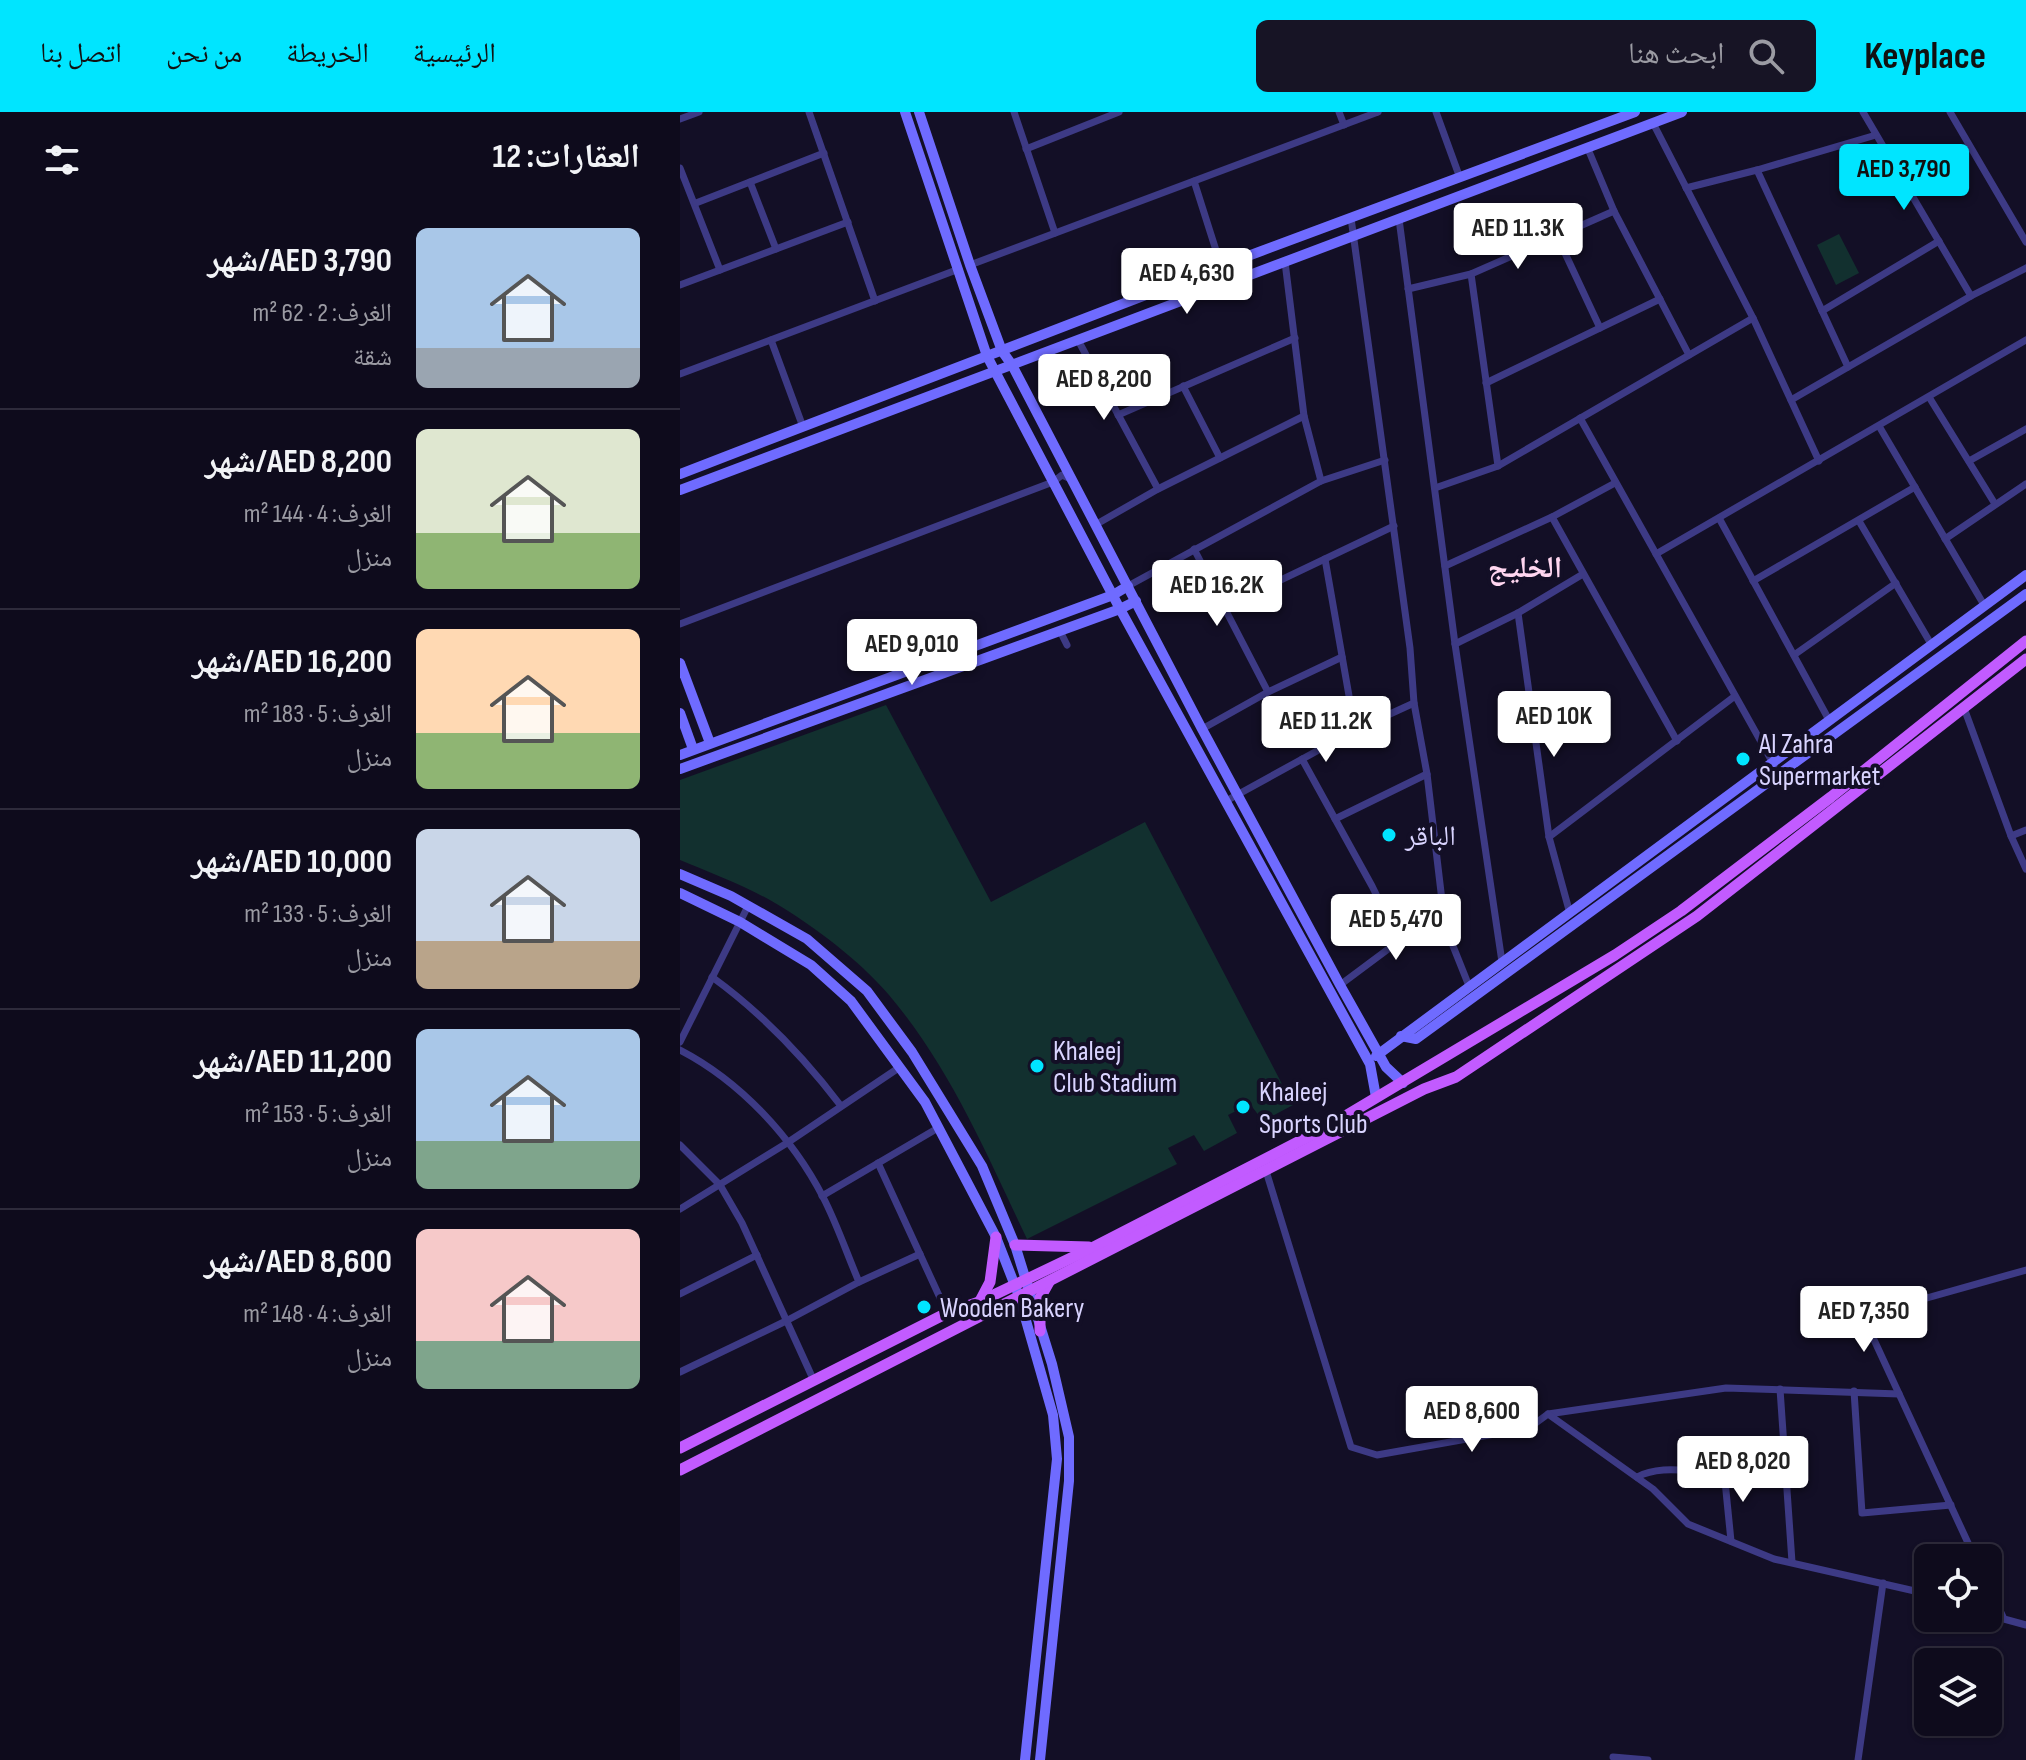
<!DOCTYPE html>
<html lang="ar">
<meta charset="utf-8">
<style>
:root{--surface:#0e0b1c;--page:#171425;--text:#f1f3f6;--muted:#9b9ba3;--line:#2e2b3b;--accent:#00e5ff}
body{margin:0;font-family:"Sofia Sans Condensed","Noto Naskh Arabic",sans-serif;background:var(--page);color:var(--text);direction:rtl;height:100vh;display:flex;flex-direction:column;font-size:30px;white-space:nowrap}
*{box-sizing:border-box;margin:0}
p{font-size:26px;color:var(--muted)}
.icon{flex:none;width:44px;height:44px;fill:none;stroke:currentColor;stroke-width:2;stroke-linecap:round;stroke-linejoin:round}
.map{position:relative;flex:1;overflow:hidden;direction:ltr}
.drawer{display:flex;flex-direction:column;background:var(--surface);width:680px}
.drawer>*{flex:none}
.fabs{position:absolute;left:1234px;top:1432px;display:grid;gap:16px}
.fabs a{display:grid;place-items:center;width:88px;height:88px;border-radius:12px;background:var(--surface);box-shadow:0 2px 6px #0004,0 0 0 2px var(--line);font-size:40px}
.price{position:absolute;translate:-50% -68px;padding:0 18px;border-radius:8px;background:#fff;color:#222;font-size:26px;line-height:52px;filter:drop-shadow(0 2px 4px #0008)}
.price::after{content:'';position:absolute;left:50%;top:48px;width:24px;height:18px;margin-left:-12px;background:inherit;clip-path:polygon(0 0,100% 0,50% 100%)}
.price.on{background:var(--accent);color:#111}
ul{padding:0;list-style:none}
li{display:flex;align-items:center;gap:24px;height:200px;padding:0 40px}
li+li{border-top:2px solid var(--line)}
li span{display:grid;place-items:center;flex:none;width:224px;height:160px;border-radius:12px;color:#555}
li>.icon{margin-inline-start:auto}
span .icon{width:96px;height:96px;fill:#fffc;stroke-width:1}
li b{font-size:34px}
h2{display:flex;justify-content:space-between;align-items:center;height:96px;padding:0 40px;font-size:34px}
header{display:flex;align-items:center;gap:48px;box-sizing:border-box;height:112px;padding:0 40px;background:var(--accent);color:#111}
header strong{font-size:38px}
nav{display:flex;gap:44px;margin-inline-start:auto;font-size:28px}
.search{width:560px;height:72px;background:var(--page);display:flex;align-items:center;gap:20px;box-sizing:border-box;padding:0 28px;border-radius:12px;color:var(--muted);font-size:30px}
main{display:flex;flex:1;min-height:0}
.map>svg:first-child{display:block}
.green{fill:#12302f}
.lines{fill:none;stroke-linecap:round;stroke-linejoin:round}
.street{stroke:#3d3a85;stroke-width:7}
.secondary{stroke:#6f6bff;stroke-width:10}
.primary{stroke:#c25bff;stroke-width:11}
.poi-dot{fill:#00e5ff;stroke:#130f26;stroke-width:3}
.labels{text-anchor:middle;stroke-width:8;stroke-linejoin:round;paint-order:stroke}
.poi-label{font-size:28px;fill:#d9d4ff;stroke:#130f26;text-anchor:start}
.neighbourhood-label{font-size:30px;font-weight:bold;fill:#ffd6f0;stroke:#130f26}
</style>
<header>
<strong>Keyplace</strong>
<div class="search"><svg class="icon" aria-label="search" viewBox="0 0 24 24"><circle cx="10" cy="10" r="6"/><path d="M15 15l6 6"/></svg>ابحث هنا</div>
<nav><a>الرئيسية</a><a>الخريطة</a><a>من نحن</a><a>اتصل بنا</a></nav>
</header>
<main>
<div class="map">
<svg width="1346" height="1648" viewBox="0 0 1346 1648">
<rect width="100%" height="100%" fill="#130f26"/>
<g class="green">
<polygon points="1159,122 1179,161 1156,173 1137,133"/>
<path d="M206,593l105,197 154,-80 148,283 -30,16 -13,-17 -22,11 9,18 -33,18 -10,-16 -26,13 9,16 -150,75c-40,-84 -77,-172 -138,-244 -31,-36 -74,-68 -114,-92 -29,-17 -64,-30 -95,-43v-80z"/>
</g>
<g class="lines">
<g class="street">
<polyline points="129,0 195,189"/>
<polyline points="334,0 375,121"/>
<polyline points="659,0 664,13"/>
<polyline points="756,0 780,66"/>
<polyline points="1183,0 1291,184"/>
<polyline points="1270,0 1346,130"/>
<polyline points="0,7 19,0"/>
<polyline points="973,11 1073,206 1139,349"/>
<polyline points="346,37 439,0"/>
<polyline points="908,37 934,99 1009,243"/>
<polyline points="0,56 40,158"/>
<polyline points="1077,58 1168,255"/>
<polyline points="514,69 541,154"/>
<polyline points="70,70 96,137"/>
<polyline points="1006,76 1077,58 1196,23"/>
<polyline points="16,91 144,41"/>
<polyline points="671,106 730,536 734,591 747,662 765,814 789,874"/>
<polyline points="719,107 775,532 822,850"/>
<polyline points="877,124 920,216"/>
<polyline points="605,150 624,304 641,369"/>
<polyline points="290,153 698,0"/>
<polyline points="791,162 818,354"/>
<polyline points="0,173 168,110"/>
<polyline points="728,177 791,162 934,99"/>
<polyline points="1142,199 1259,129"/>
<polyline points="91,228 123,315"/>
<polyline points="398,228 478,377"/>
<polyline points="0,262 279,157"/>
<polyline points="806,271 980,187"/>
<polyline points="503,274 540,346"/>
<polyline points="1249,285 1315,392"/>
<polyline points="1111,288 1291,184 1346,156"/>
<polyline points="438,303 615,226"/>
<polyline points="900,306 1094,653"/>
<polyline points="1199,314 1304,493"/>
<polyline points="1289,349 1346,317"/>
<polyline points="755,376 818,354 1073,206"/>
<polyline points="872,405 997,629"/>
<polyline points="1039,406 1149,608"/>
<polyline points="1179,409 1251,532"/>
<polyline points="415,413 478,377 624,304"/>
<polyline points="1265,427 1346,372"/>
<polyline points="514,437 588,580"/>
<polyline points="976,442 1346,228"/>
<polyline points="645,447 675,618"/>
<polyline points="765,454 872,405 935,371"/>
<polyline points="1073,469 1235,375"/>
<polyline points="448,474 641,369 705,348"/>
<polyline points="544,495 714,414"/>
<polyline points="838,501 869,725 889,798"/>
<polyline points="0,512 373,370 382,363 391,367"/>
<polyline points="380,519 387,533"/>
<polyline points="775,532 838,501 903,462"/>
<polyline points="1114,543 1216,471"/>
<polyline points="1284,596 1331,724 1346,757"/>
<polyline points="522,617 588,580 662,545"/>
<polyline points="622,647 692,774 719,829"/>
<polyline points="546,689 675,618 734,591"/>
<polyline points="655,707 747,662"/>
<polyline points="1331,724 1346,718"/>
<polyline points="869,725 1055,584"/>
<path d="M32,865c51,37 91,79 129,129"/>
<polyline points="660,873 719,829 765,814"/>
<polyline points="0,930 68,794"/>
<path d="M0,938c60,31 112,87 143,147 14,27 24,57 36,85l-73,39 -106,51"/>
<polyline points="0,1033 40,1073 62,1111 134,1269"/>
<polyline points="198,1051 267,1201"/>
<polyline points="586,1059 671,1335 697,1343 849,1316 868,1302 1046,1276 1219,1282"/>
<polyline points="142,1084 258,1016"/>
<polyline points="0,1097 107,1031 220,955"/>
<polyline points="179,1170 240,1142"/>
<polyline points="0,1182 77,1143"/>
<polyline points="1100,1277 1112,1450"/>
<polyline points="1174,1279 1182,1401 1271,1393"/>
<polyline points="868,1302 973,1377 1008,1412 1094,1447 1248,1482"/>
<polyline points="1044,1359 1051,1429"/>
<path d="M957,1365c26,-14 58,-3 86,-6 21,-3 41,-4 62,-4"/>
<polyline points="1295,1446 1183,1204 1346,1158"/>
<polyline points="1308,1473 1324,1507 1346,1513"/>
<polyline points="1308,1499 1312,1500"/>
<polyline points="933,1645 968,1648"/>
<polyline points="1178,1648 1203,1471"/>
</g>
<g class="secondary">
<polyline points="225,0 307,244 440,497 690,952 696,985"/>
<polyline points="239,0 290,153 322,239 332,253 522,617 660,873 706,955 723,971"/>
<polyline points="0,362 541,154 955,0"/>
<polyline points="0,378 1002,0"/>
<polyline points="0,551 30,631"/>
<polyline points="0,601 13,637"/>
<polyline points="0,643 433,483 448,474"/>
<polyline points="0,657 440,497 456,489"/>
<polyline points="0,762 51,784 127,827 187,879 232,940 302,1054 335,1133 372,1252 389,1325 389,1369 360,1648"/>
<polyline points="0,781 60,810 131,853 171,889 245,990 316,1125 339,1184 373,1303 377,1347 345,1648"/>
<polyline points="721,924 736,927 1346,482"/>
<polyline points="696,944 1346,463"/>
</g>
<g class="primary">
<polyline points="335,1133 409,1135"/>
<polyline points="300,1189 310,1170 316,1125"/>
<polyline points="360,1219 360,1186 369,1170"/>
<polyline points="0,1336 267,1201 299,1190 414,1135 647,1015 935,843 1001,799 1151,685 1346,529"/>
<polyline points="0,1358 744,977 776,965 1017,804 1346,547"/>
</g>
</g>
<g class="poi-dot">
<circle cx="1063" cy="647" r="8"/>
<circle cx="709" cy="723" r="8"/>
<circle cx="357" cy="954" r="8"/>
<circle cx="563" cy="995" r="8"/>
<circle cx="244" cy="1195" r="8"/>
</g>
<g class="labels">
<g class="poi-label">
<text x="1079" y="641">Al Zahra<tspan x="1079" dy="32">Supermarket</tspan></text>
<text x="725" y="733">الباقر</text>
<text x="373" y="948">Khaleej<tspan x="373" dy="32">Club Stadium</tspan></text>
<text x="579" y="989">Khaleej<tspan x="579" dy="32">Sports Club</tspan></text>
<text x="260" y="1205">Wooden Bakery</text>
</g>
<g class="neighbourhood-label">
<text x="845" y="465">الخليج</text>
</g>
</g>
</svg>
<div class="fabs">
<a><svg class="icon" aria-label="locate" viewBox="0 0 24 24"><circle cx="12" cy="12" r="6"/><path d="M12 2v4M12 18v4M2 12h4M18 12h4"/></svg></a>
<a><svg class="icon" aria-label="layers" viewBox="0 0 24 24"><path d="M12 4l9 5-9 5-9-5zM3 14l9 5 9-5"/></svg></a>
</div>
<b class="price on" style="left:1224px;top:100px">AED 3,790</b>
<b class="price" style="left:838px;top:159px">AED 11.3K</b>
<b class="price" style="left:507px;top:204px">AED 4,630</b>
<b class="price" style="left:424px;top:310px">AED 8,200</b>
<b class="price" style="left:537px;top:516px">AED 16.2K</b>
<b class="price" style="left:232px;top:575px">AED 9,010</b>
<b class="price" style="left:874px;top:647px">AED 10K</b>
<b class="price" style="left:646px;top:652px">AED 11.2K</b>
<b class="price" style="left:716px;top:850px">AED 5,470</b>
<b class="price" style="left:1184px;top:1242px">AED 7,350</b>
<b class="price" style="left:792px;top:1342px">AED 8,600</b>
<b class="price" style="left:1063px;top:1392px">AED 8,020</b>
</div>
<section class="drawer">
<h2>العقارات: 12<svg class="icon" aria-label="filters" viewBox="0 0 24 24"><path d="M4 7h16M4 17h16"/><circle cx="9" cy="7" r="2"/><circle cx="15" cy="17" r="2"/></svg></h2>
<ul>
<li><span style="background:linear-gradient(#a9c7e8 75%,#9aa5b1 0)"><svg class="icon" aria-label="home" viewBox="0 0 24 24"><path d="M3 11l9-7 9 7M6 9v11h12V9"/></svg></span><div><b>AED 3,790/شهر</b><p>الغرف: 2 · 62 m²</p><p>شقة</p></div></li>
<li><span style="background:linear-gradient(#dfe7d0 65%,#8fb573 0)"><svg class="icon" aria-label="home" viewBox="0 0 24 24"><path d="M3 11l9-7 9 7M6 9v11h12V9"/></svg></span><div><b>AED 8,200/شهر</b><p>الغرف: 4 · 144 m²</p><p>منزل</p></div></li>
<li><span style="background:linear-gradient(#ffd9b3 65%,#8fb573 0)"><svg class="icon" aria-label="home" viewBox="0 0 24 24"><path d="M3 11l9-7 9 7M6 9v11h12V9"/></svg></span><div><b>AED 16,200/شهر</b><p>الغرف: 5 · 183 m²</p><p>منزل</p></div></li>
<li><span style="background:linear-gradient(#c9d6e8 70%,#b9a48a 0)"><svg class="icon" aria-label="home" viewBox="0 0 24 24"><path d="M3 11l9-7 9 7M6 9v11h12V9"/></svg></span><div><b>AED 10,000/شهر</b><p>الغرف: 5 · 133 m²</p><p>منزل</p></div></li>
<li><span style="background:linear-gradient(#a9c7e8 70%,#7fa58c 0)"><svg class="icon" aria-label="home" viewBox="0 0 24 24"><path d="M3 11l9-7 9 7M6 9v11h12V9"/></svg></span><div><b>AED 11,200/شهر</b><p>الغرف: 5 · 153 m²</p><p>منزل</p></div></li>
<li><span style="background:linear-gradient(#f6c9c9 70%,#7fa58c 0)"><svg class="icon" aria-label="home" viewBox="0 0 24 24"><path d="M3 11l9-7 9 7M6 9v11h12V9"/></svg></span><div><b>AED 8,600/شهر</b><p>الغرف: 4 · 148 m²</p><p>منزل</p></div></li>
</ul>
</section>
</main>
